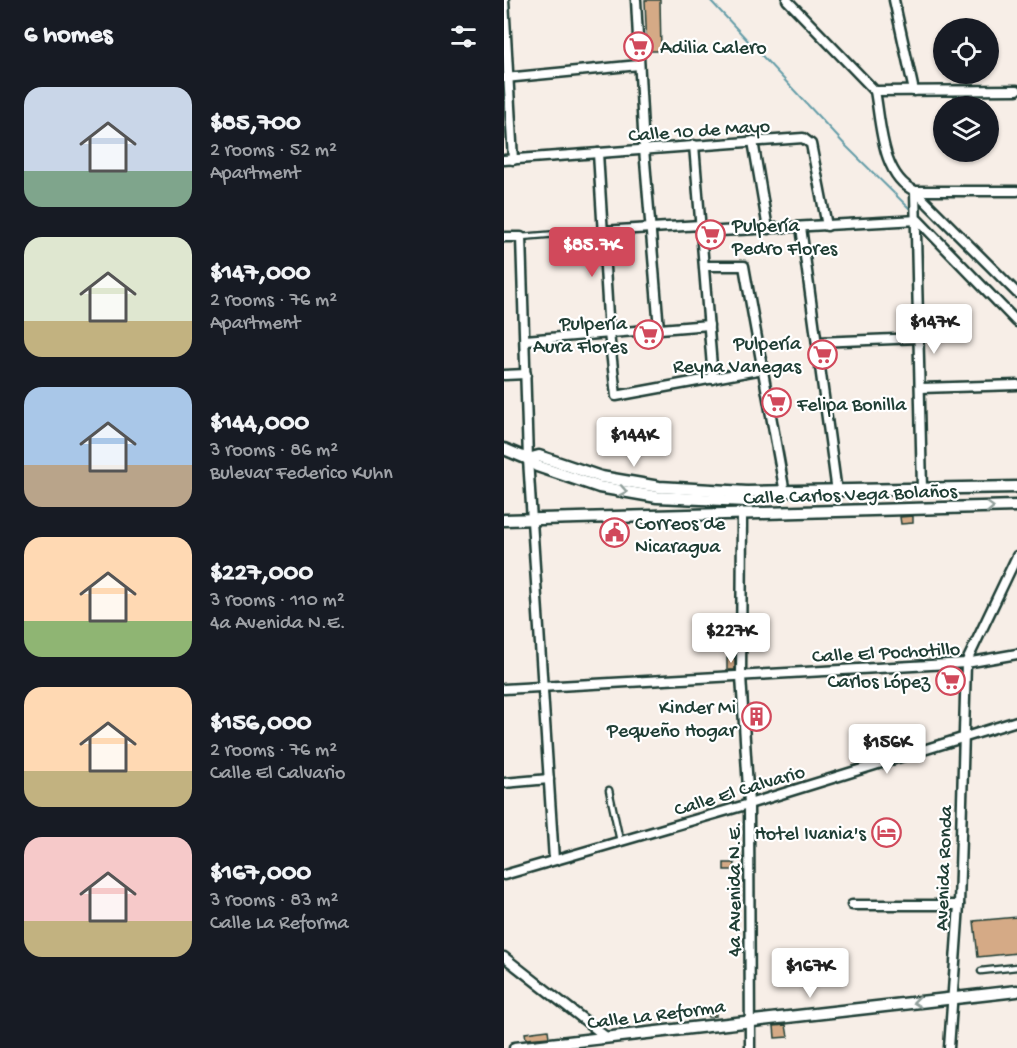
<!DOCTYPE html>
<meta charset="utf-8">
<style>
:root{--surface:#171b24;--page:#20242c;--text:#f1f3f6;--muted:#9ea1a6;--accent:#d1495b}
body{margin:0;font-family:"Gochi Hand",sans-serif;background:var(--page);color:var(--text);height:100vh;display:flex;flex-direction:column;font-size:22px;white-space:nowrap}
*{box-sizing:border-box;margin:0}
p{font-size:20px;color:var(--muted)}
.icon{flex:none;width:33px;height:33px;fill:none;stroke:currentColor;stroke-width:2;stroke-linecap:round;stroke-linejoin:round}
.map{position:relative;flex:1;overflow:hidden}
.details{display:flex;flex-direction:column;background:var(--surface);width:504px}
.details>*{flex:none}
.buttons{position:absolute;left:429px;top:18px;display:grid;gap:12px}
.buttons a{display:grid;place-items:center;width:66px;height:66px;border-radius:50%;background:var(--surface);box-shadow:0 2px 4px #0004;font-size:30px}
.price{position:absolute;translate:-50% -51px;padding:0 14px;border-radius:6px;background:#fff;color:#222;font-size:20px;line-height:39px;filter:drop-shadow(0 2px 3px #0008)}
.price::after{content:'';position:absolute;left:50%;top:36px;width:18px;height:14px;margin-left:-9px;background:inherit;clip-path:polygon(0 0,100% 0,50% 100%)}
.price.active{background:var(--accent);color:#fff}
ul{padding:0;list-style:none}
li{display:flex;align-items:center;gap:18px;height:150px;padding:0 24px}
li span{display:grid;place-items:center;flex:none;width:168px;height:120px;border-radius:18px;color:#555}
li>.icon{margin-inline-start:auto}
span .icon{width:72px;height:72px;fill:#fffc;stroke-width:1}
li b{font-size:26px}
h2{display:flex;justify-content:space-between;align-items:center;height:72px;padding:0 24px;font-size:26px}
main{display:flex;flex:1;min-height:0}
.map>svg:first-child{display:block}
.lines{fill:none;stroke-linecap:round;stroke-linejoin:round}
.stream{stroke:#659da8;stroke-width:2}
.building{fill:#d5aa86;stroke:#1f3d34;stroke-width:1.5}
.service-casing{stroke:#1f3d34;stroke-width:9}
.minor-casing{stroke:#1f3d34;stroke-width:13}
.tertiary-casing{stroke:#1f3d34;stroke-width:15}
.service{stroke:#fff;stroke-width:4.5}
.minor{stroke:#fff;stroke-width:8}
.tertiary{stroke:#fff;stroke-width:10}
.oneway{stroke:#8f9e9a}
.labels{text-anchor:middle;stroke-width:4.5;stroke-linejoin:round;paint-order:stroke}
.poi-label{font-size:20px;fill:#1f3d34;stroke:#fff;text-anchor:end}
.street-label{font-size:20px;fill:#1f3d34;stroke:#fff}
</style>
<main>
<section class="details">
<h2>6 homes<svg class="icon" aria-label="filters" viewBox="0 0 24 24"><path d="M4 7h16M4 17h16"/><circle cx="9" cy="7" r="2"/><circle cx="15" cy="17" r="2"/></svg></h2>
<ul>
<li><span style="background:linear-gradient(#c9d6e8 70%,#7fa58c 0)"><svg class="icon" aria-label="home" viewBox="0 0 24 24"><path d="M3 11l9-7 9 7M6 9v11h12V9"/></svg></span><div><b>$85,700</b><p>2 rooms · 52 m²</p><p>Apartment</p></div></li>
<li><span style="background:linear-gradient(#dfe7d0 70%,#c2b280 0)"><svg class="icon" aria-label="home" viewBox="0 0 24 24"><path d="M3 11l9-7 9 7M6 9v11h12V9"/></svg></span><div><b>$147,000</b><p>2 rooms · 76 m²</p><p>Apartment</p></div></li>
<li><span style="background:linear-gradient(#a9c7e8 65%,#b9a48a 0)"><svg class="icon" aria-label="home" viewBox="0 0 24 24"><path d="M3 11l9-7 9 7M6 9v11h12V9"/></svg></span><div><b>$144,000</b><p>3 rooms · 86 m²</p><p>Bulevar Federico Kuhn</p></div></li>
<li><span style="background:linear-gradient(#ffd9b3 70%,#8fb573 0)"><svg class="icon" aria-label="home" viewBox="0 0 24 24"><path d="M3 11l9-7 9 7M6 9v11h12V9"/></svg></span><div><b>$227,000</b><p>3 rooms · 110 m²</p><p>4a Avenida N.E.</p></div></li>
<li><span style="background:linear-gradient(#ffd9b3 70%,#c2b280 0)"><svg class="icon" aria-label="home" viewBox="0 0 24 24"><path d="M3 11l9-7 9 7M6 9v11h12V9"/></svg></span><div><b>$156,000</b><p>2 rooms · 76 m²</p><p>Calle El Calvario</p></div></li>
<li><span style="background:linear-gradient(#f6c9c9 70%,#c2b280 0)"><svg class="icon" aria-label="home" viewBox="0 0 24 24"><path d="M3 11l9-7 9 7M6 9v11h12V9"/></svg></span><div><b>$167,000</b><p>3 rooms · 83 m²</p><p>Calle La Reforma</p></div></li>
</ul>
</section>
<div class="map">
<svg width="513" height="1048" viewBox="0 0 513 1048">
<rect width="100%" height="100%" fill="#f7eee7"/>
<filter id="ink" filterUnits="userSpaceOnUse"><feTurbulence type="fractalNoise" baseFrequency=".0167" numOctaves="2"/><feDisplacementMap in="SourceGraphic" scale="12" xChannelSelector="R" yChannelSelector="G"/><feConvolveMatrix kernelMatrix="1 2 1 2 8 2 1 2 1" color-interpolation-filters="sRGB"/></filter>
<g filter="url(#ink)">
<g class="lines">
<g class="stream">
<polyline points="206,0 343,147 409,212"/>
<polyline points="494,296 513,316"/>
</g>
</g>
<g class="building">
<polygon points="141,0 156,0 157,51 143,51"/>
<polygon points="409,516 409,523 397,524 396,517"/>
<rect x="223" y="658" width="8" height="12"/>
<polygon points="249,710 256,710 257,723 249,724"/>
<polygon points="220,863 231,863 230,870 220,870"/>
<polygon points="513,917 513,953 474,957 470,921"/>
<polygon points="212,1008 212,1016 204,1017 203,1009"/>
<polygon points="282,1025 284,1037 271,1038 270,1026"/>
<polygon points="44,1030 45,1037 22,1039 21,1033"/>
</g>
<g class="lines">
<defs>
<g id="service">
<polyline points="17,237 66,233"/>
<polyline points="105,790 116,841"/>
<polyline points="477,971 513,967"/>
</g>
<g id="minor">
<polyline points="0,0 9,160"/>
<polyline points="132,0 140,149 155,329"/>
<polyline points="283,0 371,91 513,90"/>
<polyline points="390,0 410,91"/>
<polyline points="1,78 135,65"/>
<path d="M371,91c6,31 6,85 40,100h102"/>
<polyline points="249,141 264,229"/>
<polyline points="190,145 209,379"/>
<polyline points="94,153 105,333 112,396 259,369"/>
<polyline points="0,160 299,138 307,144 323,226"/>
<polyline points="411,191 418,489"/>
<polyline points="411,191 513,293"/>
<polyline points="297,227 333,492"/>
<polyline points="98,231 197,225"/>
<polyline points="198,232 414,220 513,322"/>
<polyline points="0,237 17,237 24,459 50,860"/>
<polyline points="201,266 240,266 281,493"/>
<polyline points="21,340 205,325"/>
<polyline points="313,342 416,338"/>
<polyline points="0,375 22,374"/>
<polyline points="417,388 513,385"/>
<polyline points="238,514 237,676 245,804 246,1048"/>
<polyline points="0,689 462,663 513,654"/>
<polyline points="0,783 45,779"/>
<polyline points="0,875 245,804 513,721"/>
<polyline points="348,905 455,905"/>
<polyline points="0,957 102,1037"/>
<polyline points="445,1048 455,905 462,663 513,556"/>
</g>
<g id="tertiary">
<polyline points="0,449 24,459 33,466 95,487 153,497 242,501"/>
<polyline points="24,459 35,456 97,477 155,487 243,492 513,487"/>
<polyline points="0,520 513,506"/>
<polyline points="11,1048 513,991"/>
</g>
</defs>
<use href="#service" class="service-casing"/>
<use href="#minor" class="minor-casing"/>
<use href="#tertiary" class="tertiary-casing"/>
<use href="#service" class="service"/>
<use href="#minor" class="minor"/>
<use href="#tertiary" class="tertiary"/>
</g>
<defs><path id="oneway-chevron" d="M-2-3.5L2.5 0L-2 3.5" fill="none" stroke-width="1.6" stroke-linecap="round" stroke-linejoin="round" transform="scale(1.5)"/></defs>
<g class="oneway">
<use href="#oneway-chevron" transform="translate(119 491) rotate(10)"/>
<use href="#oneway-chevron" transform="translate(486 507) rotate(-2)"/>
<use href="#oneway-chevron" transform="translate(413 1002) rotate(174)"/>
</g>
</g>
<defs>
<symbol id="supermarket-ring" viewBox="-11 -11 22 22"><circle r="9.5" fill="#fff" stroke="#d1495b" stroke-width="1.5"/><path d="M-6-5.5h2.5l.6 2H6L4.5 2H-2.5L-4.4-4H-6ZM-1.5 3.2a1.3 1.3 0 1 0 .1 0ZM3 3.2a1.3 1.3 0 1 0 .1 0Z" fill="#d1495b"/></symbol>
<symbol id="civic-ring" viewBox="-11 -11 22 22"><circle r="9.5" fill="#fff" stroke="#d1495b" stroke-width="1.5"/><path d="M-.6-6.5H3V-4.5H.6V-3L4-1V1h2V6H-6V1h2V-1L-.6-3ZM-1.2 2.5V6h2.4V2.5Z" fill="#d1495b"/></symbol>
<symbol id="building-ring" viewBox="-11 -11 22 22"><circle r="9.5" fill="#fff" stroke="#d1495b" stroke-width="1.5"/><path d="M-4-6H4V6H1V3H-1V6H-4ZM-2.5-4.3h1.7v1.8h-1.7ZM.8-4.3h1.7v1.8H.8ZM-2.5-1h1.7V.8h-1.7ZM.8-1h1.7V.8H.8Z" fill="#d1495b"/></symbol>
<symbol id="hotel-ring" viewBox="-11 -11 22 22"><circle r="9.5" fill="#fff" stroke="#d1495b" stroke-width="1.5"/><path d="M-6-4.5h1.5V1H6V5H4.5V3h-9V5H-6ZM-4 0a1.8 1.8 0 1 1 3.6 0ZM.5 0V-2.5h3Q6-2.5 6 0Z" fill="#d1495b"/></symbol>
</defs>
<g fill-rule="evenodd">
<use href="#supermarket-ring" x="118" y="30" width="33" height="33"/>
<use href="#supermarket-ring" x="190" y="218" width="33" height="33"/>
<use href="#supermarket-ring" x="128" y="318" width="33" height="33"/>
<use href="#supermarket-ring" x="302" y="338" width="33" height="33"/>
<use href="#supermarket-ring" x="256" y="386" width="33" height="33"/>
<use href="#civic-ring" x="94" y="516" width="33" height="33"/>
<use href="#supermarket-ring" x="430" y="664" width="33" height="33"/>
<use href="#building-ring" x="236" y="700" width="33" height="33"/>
<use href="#hotel-ring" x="366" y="816" width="33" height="33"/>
</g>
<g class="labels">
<g class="poi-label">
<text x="156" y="53" text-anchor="start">Adilia Calero</text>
<text x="228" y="231" text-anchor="start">Pulpería<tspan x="228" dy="23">Pedro Flores</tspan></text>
<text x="123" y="329">Pulpería<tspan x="123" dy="23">Aura Flores</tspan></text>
<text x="297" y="349">Pulpería<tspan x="297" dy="23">Reyna Vanegas</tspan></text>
<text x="293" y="410" text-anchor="start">Felipa Bonilla</text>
<text x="131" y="529" text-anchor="start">Correos de<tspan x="131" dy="23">Nicaragua</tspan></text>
<text x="426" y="687">Carlos López</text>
<text x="232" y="713">Kinder Mi<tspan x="232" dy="23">Pequeño Hogar</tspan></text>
<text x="362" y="839">Hotel Ivania's</text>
</g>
<g class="street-label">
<text transform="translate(195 129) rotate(-4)" y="7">Calle 10 de Mayo</text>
<text transform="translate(346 493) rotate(-2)" y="7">Calle Carlos Vega Bolaños</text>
<text transform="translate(382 651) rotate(-3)" y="7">Calle El Pochotillo</text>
<text transform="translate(235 789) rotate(-17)" y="7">Calle El Calvario</text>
<text transform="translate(438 868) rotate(-88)" y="7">Avenida Ronda</text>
<text transform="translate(229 889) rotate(-90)" y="7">4a Avenida N.E.</text>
<text transform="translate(152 1013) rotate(-7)" y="7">Calle La Reforma</text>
</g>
</g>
</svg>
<div class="buttons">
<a><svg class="icon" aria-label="locate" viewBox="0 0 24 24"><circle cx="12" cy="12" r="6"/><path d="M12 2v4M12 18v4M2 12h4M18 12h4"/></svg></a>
<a><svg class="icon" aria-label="layers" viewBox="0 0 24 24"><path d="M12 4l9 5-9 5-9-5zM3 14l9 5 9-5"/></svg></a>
</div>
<b class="price active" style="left:88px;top:278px">$85.7K</b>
<b class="price" style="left:430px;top:355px">$147K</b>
<b class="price" style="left:130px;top:468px">$144K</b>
<b class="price" style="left:227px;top:664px">$227K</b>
<b class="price" style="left:383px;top:775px">$156K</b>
<b class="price" style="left:306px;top:999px">$167K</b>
</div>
</main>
